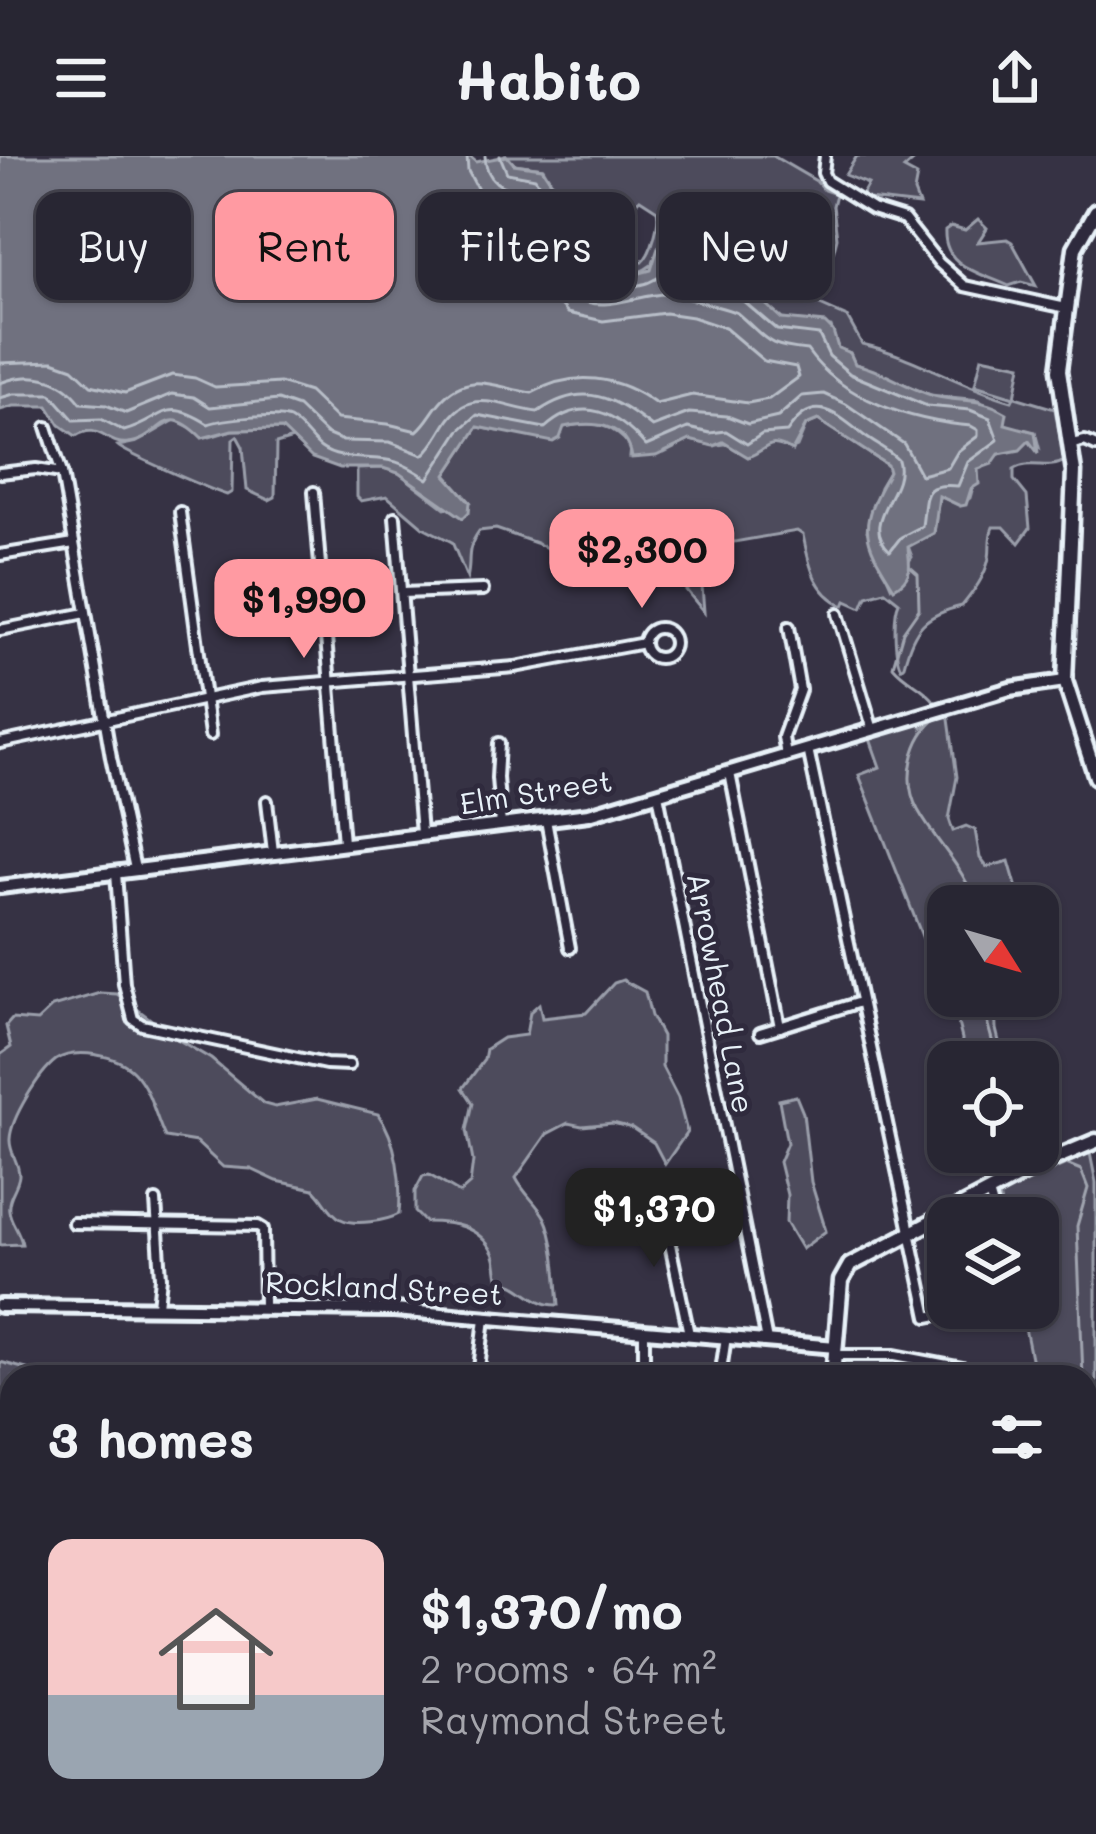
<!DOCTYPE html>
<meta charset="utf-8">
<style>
:root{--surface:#282633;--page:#34323f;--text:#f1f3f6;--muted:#a5a5ac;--line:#44434e;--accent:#ff9aa2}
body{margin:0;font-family:Mali,sans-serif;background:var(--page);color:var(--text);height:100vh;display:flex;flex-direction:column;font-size:45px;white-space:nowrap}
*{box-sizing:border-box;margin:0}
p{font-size:39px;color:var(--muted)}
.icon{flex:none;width:66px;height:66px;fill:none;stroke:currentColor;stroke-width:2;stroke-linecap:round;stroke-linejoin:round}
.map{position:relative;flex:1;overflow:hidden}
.drawer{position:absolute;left:0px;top:1209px;width:1098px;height:471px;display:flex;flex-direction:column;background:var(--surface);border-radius:36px 36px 0 0;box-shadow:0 3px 9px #0004,0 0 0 3px var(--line)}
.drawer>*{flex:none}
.guide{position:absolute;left:36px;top:36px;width:1026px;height:108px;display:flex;gap:24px}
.needle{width:78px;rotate:127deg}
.controls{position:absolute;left:927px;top:729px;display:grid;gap:24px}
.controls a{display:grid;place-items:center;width:132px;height:132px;border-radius:24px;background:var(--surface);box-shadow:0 3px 9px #0004,0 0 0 3px var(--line);font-size:60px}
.price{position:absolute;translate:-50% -102px;padding:0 27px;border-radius:24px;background:var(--accent);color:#111;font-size:39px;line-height:78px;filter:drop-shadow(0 3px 6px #0008)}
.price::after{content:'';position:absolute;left:50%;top:72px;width:36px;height:27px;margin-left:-18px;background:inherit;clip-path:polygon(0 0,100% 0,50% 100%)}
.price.on{background:#222;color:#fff}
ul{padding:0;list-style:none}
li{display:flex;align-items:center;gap:36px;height:300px;padding:0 48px}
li+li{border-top:3px solid var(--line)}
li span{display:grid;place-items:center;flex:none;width:336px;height:240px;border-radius:24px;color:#555}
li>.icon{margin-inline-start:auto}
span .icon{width:144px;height:144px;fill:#fffc;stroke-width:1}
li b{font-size:51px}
h2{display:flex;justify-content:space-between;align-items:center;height:144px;padding:0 48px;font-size:51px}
.chip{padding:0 42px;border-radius:24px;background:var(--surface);box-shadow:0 3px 9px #0004,0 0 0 3px var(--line);font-size:42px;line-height:108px}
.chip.on{background:var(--accent);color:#111}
header{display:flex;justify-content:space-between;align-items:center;height:156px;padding:0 48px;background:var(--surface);font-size:54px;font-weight:700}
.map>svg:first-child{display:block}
.green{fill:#4d4b5c;stroke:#9a9eaa;stroke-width:3;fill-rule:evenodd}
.water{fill:#70717f;stroke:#a0a4af;stroke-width:3}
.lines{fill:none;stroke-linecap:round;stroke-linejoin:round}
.shore{stroke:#b8bec8;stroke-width:3}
.stream{stroke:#a0a4af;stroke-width:3}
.minor-casing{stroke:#e8f1f8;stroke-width:16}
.tertiary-casing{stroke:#e8f1f8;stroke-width:20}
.secondary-casing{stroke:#e8f1f8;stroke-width:21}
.minor{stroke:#2f2a3d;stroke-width:8}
.tertiary{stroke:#2f2a3d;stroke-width:10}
.secondary{stroke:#2f2a3d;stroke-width:12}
.labels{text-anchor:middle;stroke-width:10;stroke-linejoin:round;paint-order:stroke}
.street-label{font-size:30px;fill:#e8f1f8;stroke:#2f2a3d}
</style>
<header><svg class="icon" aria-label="menu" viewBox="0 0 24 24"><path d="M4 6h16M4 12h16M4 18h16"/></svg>Habito<svg class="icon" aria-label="share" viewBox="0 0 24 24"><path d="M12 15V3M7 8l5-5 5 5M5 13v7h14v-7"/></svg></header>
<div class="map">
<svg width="1096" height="1678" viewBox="0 0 1096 1678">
<rect width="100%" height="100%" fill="#363244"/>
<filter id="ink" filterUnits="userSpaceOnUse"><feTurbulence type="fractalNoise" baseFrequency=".00833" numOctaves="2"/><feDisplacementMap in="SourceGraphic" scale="24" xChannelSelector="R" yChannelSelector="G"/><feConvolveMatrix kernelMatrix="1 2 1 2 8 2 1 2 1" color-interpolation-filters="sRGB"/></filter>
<g filter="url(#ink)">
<g class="green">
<path d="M507,0h266l43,25 8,9 12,4 -3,12 4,32 -17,67 27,12 15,27c53,12 98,43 150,57l2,-4 -39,-12 7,-28 39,8 -6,32 40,12 9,52c-14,10 -34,-2 -50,8v11l13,16 3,32 -11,15 -15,-16h-11c-5,11 -2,19 -4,31 -4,19 -15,33 -27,48 -37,9 -48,20 -58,59l-3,3c-7,-12 -8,-54 -2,-66l-14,-11 -18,5 -5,12 -16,-7 -2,5c-30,-14 -35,-41 -41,-71l-6,-4 -92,16 -5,12 4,53 -22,-27 -11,-6 -34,2 -26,-6 -16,1 -16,-13 -43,-20 -40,-14 -17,2c-15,21 -7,30 -12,47l-15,-36 -29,-15 -36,-31 -26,5 -4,-4v-28l26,-1 16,5 46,35 25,-6 -24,-27 32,-48 20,4h62l4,-4c29,-6 47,-5 67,20l-1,10 34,-4 26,-13 25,6c11,-5 48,-1 64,-2l11,6 7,-3 9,-22 12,-5 69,45 2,7 -9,15 -13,44 24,55 21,-29 -4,-11 26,-13 5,-37 21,10 10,-8 8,-29c12,-3 11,-9 20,-14 12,-7 21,-2 31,-15l10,7 -4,-15 -25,-4 -31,-28 -49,-5 -75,-31 -5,-11 -12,-5 -7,-21 -49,-8 -45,-37c-13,0 -47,-10 -63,-14l-4,-21c-22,28 -43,33 -78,28 -14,-19 -4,-38 -15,-57 -11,-17 -24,-32 -34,-50l-29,-4zM640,43l17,11c3,13 -5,43 -15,52l-9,-2 4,-20 -15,-24zM774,69l5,11 -3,9 10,21 -7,27 -9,1 -23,-20 -47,-14 39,-9z"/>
<polygon points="857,0 919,0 904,13 917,20 914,36 919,49 860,42 868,28 845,19"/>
<path d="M978,63l9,9 -9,14 29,-3 5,3 24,44 -15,-4 -12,4c-27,-13 -66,-18 -64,-56l6,-4 14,4z"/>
<path d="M175,264l35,17 22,-7 50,-1 11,10 -17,5 -1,53 -6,3 -22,-10 -4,-43 -6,-11 -4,3 -1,53 -5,3c-14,-4 -102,-42 -109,-49l19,-4z"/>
<polygon points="948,556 957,621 949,663 953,675 966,670 975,674 980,702 987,711 1009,705 1022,750 948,750 948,817 938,821 859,619 880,611 869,580 920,565 922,572"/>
<path d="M623,824l22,12 6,24 11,20v31l16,31 9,34 -22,32 -11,-21 -22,-15 -19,-5 -31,3 -14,-3 -21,11 -31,44c8,16 21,25 29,40 10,20 12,64 14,87 -27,1 -37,-24 -60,-24 -3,-9 -2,-20 -6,-28 -14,-28 -42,-31 -68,-31l-10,-10v-21l8,-15 6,-1 31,18 10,-9 3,-23 -6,-31 6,-27 -10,-15 21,-28 2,-11 17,-11 23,-3 4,-23 9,-8 3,14 44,-5 28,-30z"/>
<path d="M100,837l17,1 60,45 34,20 53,45 11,3 42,-8 61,15c19,26 24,68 21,100 -12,7 -45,12 -58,5 -12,-6 -17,-22 -27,-30l-37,-8 -26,-12 -28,-2 -27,-25 -31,-5c-10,-20 -14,-47 -31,-65 -16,-17 -59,-25 -78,-12 -17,13 -45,58 -46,79 -1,13 9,23 9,36 -1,13 -12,22 -10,35 1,12 11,21 13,34l-22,1v-190l11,-8 -5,-21 6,-7 25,2 15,-14z"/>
<polygon points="951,840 995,842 996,873 1004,906 961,906 962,883"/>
<polygon points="796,940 803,957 811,1026 826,1075 802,1093 786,1066 787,1039 779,1006 787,987 779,944"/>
<polygon points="1090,997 1096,1027 1096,1678 1071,1678 1069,1668 1086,1668 1086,1221 1025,1221 1033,1212 1021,1152 1038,1152 1038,1062 1003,1062 999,1039"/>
<polygon points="0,1206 34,1215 43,1221 12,1221 12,1379 2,1382"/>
</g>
<path class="water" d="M0,0h469l7,6 31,-6 7,8 28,4c11,18 24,33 35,50 11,19 1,38 15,57h41l18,-5 7,-22 9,-9 7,29 31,5 17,9 20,1 40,36 43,4 8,8 5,17 12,5 5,11c28,6 51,24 79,32 27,7 45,0 73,17l-2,11 30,8 3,21 -9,-12 -9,9 -21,4 -7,10 -14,5 1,15 -8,5 -5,16 -5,1 -22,-10 -5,37 -26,14c1,16 7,30 -14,41 -33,-52 -36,-61 -5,-116l-2,-7 -69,-45 -12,5 -14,26c-25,-14 -23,-2 -44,6l-25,-15 -10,4 -23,-6 -34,16 -24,2c-5,-35 -38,-37 -68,-31l-4,11 -7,4 -75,-15 -32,48 24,27 -1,10 -6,6 -64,-45 -16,-5h-43l-28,-10 -30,-29 -50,1 -30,8c-40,-40 -39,2 -74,5 -21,3 -29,-22 -52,-7l-16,-11 -12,-19h-34l-14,4z"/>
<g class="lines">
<g class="shore">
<path d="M0,207l53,-2 20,7 18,17 34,8 47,-18 23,3 20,9 65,-4 29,9 28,27 51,5 29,7c10,-8 15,-20 24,-30 29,-33 57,-12 91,-8 42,-24 86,-17 124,11l36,-9 56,8 21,-4 30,-22 -3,-10 -32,-6 -39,-33 -33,-11 -27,-4 -62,8 -35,-8 -23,-27 -8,-23 -2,-23 -22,-30 -21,-7 -14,-13 -10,-19 -1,-15"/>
<path d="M0,227c31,-12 61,-7 81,20l25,2 20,8 46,-19 22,3 16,10 68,-7 20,7 28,27 17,7 47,1 33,13c10,-8 15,-19 22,-30 25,-41 57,-17 93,-13 46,-32 77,-14 114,15l37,-14 38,3 21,8 30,-7 24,-21 22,-2 22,10 58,40 17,31 27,-7 10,-17 20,-15v-6l-7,-4c-59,-5 -129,-26 -164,-76 -45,-5 -38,-10 -70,-37 -4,-3 -62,-18 -70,-19 -28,-1 -63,21 -91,3 -28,-20 -13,-49 -25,-67 -8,-13 -19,-23 -26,-37 -23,-4 -39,-11 -40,-37"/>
<path d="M0,242l14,-4h37l23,26 27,-1 23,12c40,-11 39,-36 84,-7 14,-5 69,-11 82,-5 21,12 22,32 51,37 43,6 48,-4 87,23l31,-48 18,-16 68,13c38,-34 72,-15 101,18l42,-18 22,5 16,-2 21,13 15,-10 25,-2c27,-41 48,-19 79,5 11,8 22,13 32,23 10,33 -41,60 -8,91l11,-14 21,-11c5,-33 -1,-43 36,-40l10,-24 30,-22 -8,-22 -20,-8 -43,-4 -77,-32 -21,-18 -10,-21 -42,-5 -42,-36c-22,0 -54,-19 -74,-17 -6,1 -11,6 -18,7 -17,5 -40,6 -57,1l-17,-28 -2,-32 -32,-47 -28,-5 -7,-17"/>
</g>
<g class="stream">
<path d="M910,411l8,7 1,35 -16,23 -10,34c14,17 30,19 42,36"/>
<path d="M938,561c-27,20 -36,64 -20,93 18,33 48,59 58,96"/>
<polyline points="980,840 998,906"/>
<polyline points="1038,988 1046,997"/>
<polyline points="1064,1007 1081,1014 1088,1032 1077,1070 1083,1221"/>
<polyline points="1086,1331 1096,1345"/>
</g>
<defs>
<g id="minor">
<polyline points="825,0 823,17 827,25 872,53 904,63 939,107 965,130 1066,152"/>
<polyline points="47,271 62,317 111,601 135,713"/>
<polyline points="1072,288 1085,285 1096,290"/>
<polyline points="0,317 36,313 62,317"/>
<polyline points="314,336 343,687"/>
<polyline points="180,356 210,579"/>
<polyline points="395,361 421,677"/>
<polyline points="0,399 74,387"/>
<polyline points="402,437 483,434"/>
<polyline points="838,458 873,574"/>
<circle cx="659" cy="487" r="15"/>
<polyline points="0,474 86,457"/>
<polyline points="0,587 262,531 515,511 644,487"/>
<polyline points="499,587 497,622 501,669"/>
<polyline points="808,593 928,1161 970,1152"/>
<polyline points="786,600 783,581 800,534 789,471"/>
<polyline points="730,617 780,871"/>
<polyline points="658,638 767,1185"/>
<polyline points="267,645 273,696"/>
<polyline points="546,664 570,792"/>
<polyline points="116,717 124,828 133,863 142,869 326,908 349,909"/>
<polyline points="760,877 860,846"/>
<polyline points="989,1037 996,1062"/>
<polyline points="660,1041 689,1178"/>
<polyline points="156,1045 161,1121 158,1150"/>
<polyline points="73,1067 258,1070 263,1073 264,1151"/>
<polyline points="644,1176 644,1221"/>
<polyline points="836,1199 895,1199 963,1212"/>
<polyline points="478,1221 485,1162"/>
<polyline points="720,1221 726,1181"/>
<polyline points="0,1455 12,1454"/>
<polyline points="0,1515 9,1640 0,1655"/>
<polyline points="120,1668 151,1678"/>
<polyline points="285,1668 286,1678"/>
<polyline points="409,1668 409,1678"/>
<polyline points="72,1678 78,1668"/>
</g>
<g id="tertiary">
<polyline points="0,731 589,658 1010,533 1065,525"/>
<polyline points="0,1150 394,1154 836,1191"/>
</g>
<g id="secondary">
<polyline points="1096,55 1075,92 1059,214 1074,316 1065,525 1096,621"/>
<polyline points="833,1221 841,1125 850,1109 1046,1006 1096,985"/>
<polyline points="610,1678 619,1668"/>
</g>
</defs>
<use href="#minor" class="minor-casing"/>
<use href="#tertiary" class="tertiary-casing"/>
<use href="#secondary" class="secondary-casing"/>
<use href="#minor" class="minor"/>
<use href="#tertiary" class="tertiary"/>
<use href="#secondary" class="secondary"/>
</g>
</g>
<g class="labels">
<g class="street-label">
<text transform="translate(536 637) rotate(-9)" y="10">Elm Street</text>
<text transform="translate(720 837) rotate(79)" y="10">Arrowhead Lane</text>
<text transform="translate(384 1133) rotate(3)" y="10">Rockland Street</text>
</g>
</g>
</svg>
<div class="controls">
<a><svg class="needle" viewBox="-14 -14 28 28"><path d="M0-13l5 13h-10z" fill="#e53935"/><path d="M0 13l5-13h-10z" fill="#a5a5ac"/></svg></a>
<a><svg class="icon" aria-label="locate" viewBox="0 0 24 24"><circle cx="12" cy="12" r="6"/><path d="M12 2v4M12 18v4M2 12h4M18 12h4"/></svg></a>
<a><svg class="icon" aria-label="layers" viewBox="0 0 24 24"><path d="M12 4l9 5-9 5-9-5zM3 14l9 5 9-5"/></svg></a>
</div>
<b class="price" style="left:642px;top:455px">$2,300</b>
<b class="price" style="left:304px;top:505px">$1,990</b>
<b class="price on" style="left:654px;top:1114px">$1,370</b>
<div class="guide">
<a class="chip">Buy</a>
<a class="chip on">Rent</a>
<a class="chip">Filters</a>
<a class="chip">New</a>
</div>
<section class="drawer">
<h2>3 homes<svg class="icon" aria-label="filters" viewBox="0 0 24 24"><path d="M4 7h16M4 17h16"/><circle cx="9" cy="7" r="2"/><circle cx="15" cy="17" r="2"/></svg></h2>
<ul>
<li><span style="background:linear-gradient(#f6c9c9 65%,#9aa5b1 0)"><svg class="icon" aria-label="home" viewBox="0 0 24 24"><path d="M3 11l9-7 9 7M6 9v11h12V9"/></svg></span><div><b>$1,370/mo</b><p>2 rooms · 64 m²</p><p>Raymond Street</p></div></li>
</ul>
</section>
</div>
